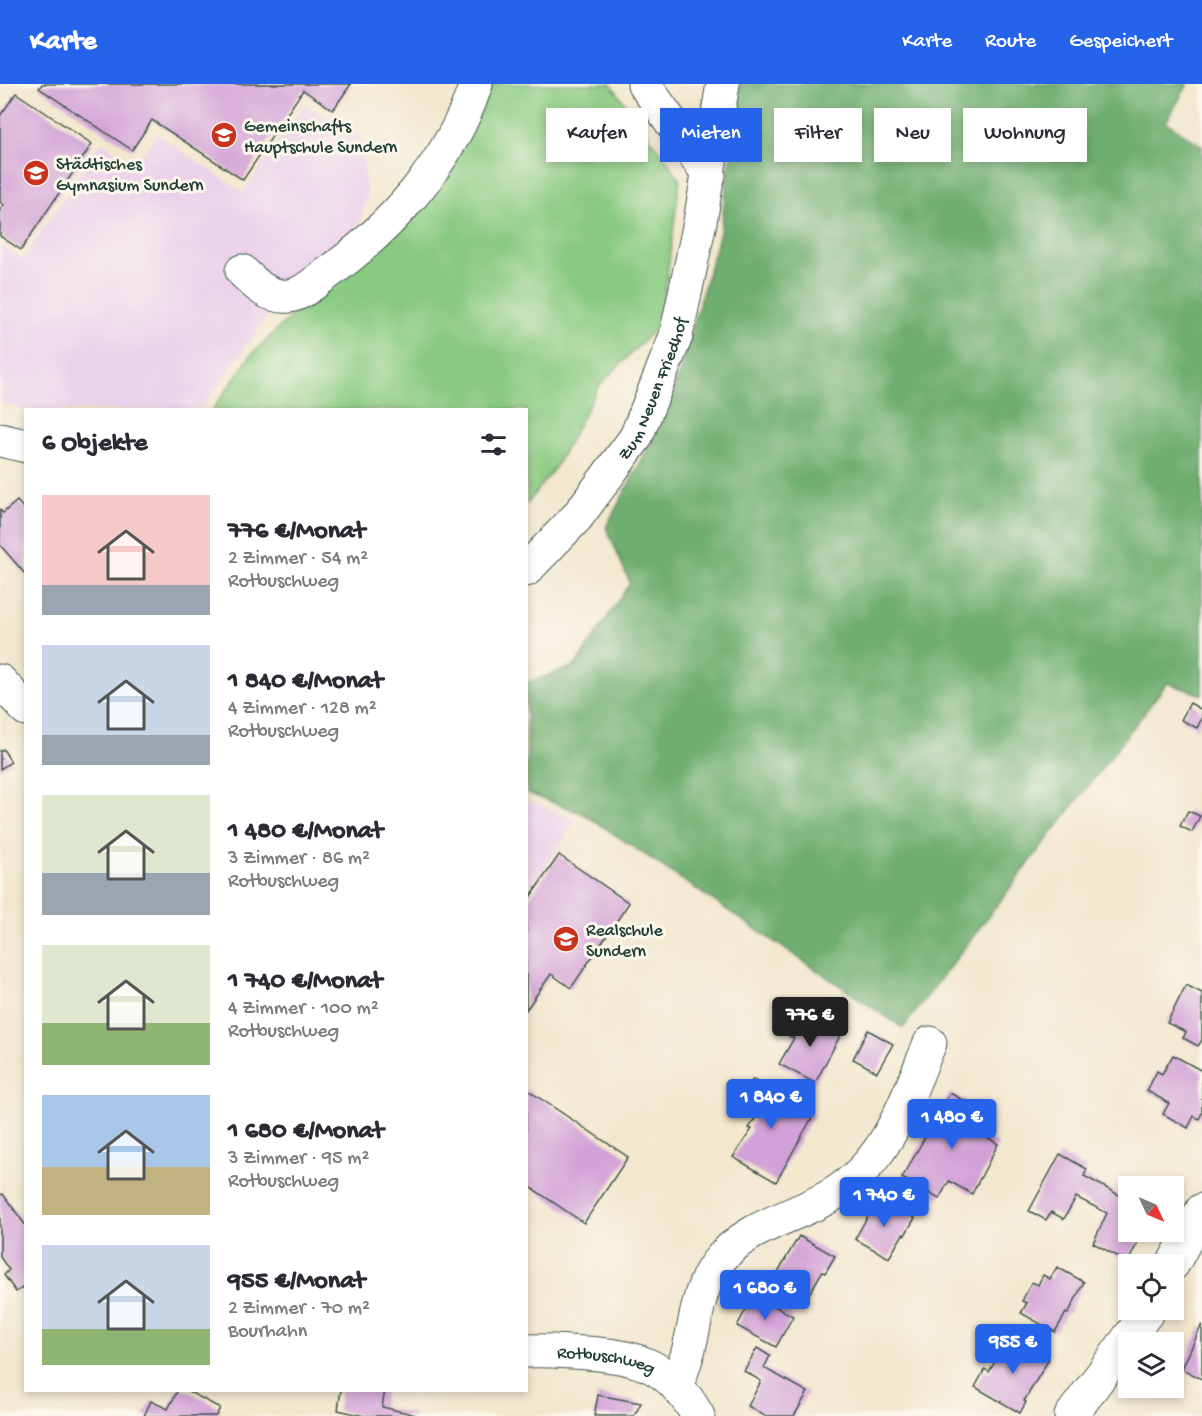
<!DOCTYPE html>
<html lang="de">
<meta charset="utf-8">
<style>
:root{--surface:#fff;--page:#f2f2f3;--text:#2b2b33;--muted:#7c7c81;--accent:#2563eb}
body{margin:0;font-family:"Gochi Hand",sans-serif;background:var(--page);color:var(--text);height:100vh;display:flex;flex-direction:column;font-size:22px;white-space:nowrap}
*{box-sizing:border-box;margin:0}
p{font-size:20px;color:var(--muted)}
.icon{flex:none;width:33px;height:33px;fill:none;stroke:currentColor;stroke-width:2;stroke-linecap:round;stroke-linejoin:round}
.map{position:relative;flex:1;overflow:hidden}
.drawer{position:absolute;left:24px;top:324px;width:504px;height:984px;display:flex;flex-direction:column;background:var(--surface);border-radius:0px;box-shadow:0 3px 9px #0003}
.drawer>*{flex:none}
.hud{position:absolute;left:546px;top:24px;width:566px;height:54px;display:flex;gap:12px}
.needle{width:39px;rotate:134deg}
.controls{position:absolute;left:1118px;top:1092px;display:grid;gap:12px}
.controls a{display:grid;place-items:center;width:66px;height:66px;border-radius:0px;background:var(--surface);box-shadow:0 3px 9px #0003;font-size:30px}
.price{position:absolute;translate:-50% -51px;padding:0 14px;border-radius:6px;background:var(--accent);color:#fff;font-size:20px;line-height:39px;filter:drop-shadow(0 2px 3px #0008)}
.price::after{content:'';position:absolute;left:50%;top:36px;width:18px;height:14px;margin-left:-9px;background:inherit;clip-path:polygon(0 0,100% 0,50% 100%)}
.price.on{background:#222;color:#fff}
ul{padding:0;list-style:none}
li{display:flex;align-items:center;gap:18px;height:150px;padding:0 18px}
li span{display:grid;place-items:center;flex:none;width:168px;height:120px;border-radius:0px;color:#555}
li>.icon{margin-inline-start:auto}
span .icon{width:72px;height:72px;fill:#fffc;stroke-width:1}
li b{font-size:26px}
h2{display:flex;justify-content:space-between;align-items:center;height:72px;padding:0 18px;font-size:26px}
.chip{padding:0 21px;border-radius:0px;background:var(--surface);box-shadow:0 3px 9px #0003;font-size:21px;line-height:54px}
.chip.on{background:var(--accent);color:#fff}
header{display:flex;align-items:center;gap:36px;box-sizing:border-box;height:84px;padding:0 30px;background:var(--accent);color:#fff}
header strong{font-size:28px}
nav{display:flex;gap:33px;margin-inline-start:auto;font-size:21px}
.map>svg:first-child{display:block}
.built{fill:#ecd1ea}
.green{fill:#89ca81;stroke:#54845a;stroke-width:1.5}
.forest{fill:#6eae6f;stroke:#467652;stroke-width:1.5}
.building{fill:#d2a1d7}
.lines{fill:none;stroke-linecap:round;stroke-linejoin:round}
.minor-casing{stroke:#3f564b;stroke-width:35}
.minor{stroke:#fff;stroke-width:33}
.labels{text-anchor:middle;stroke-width:6;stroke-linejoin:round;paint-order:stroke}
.poi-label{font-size:18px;fill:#1f3d34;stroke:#fbf7ec;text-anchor:start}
.street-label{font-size:18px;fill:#1f3d34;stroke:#fbf7ec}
</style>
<header>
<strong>Karte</strong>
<nav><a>Karte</a><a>Route</a><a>Gespeichert</a></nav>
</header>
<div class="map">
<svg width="1202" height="1332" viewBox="0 0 1202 1332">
<rect width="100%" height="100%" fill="#fbf7ec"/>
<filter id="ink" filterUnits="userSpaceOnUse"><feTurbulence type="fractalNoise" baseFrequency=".0167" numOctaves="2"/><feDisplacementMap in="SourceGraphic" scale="12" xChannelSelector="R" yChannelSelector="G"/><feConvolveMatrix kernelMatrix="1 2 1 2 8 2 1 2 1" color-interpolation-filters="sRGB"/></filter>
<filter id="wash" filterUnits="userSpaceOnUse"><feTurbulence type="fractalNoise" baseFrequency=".008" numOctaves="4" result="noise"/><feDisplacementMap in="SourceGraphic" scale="24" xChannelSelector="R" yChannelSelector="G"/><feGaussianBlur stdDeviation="1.35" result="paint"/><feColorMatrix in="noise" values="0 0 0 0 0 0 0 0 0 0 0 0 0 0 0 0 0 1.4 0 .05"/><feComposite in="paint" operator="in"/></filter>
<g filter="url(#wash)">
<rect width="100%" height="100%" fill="#f3e7ce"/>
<g class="built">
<polygon points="304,21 361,52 367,112 357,149 278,217 201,325 25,327 0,317 0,161 23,175 102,58 134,81 157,50 243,108"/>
<polygon points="527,716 576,736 527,811"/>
</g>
<polygon class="green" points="493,0 611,0 680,95 661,239 599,302 556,382 527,420 526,326 212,326 252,270 308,216 469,52"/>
<polygon class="forest" points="739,0 1188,0 1166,38 1202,62 1202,611 1167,599 903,944 584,730 527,709 526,599 575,582 630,499 606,443 669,324 720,148 738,25"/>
<g id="blocks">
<g class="building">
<polygon points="42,0 351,0 333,26 303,6 243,96 152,36 132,66 39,4"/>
<polygon points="16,9 92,60 21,166 0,152 0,126 4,121 0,118 0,32"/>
<polygon points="17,417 26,427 26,491 0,461 0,426 3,429"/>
<polygon points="1190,619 1202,626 1202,634 1197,644 1181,636"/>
<polygon points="3,665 11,678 0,685 0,667"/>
<polygon points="1188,727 1200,732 1192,748 1180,742"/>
<polygon points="559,771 629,819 571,904 551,890 526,926 526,819"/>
<polygon points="1186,901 1202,909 1202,956 1198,962 1183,954 1186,948 1167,939"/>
<polygon points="802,928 841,950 815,999 779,980 794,954 789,952"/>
<polygon points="868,946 893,960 877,988 853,975"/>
<polygon points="1173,971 1202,987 1202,1029 1199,1035 1194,1032 1188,1044 1163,1030 1169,1019 1147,1007 1157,987 1162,990"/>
<polygon points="753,995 814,1030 776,1098 733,1073 752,1045 749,1044 758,1029 739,1019"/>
<polygon points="526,1005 628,1073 584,1139 526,1100"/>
<polygon points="950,1009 987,1029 977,1047 998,1060 972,1110 949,1097 939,1115 902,1094"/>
<polygon points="1060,1070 1087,1085 1084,1092 1128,1116 1128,1148 1143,1148 1128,1178 1093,1159 1107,1129 1076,1113 1064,1135 1051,1128 1046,1136 1029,1127"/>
<polygon points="3,1110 26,1142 26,1201 16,1208 4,1191 9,1186 0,1173 0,1111"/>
<polygon points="878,1114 915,1134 905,1151 903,1150 889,1174 855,1155"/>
<polygon points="799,1152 835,1172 825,1189 822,1188 808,1212 775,1193"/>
<polygon points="1057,1183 1084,1198 1068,1230 1066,1229 1055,1248 1021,1229 1027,1219 1022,1217 1032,1198 1038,1201 1043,1191 1050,1195"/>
<polygon points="754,1211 793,1232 776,1263 737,1242"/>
<polygon points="1202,1240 1202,1295 1182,1285"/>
<polygon points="1010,1253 1049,1275 1024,1317 1026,1318 1020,1329 975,1303 985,1285 989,1288"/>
<polygon points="757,1264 770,1272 764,1284 808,1308 794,1332 765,1332 748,1322 761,1297 744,1287"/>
<polygon points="178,1306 186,1306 220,1324 216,1332 144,1332 151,1317 168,1325"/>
<polygon points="341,1306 385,1306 382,1323 420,1332 364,1332 338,1326"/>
<polygon points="598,1311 641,1319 634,1332 594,1332"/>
</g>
</g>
</g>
<g filter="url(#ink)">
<use href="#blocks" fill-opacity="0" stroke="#3f564b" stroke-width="1.5"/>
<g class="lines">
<defs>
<g id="minor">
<polyline points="644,0 709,91"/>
<path d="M242,187c13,13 26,27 47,25 12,-1 25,-13 35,-20 66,-47 127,-114 152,-192"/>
<polyline points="0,356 26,362"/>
<path id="s1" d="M526,486l51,-53 59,-80 40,-101 24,-114 23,-138"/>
<polyline points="0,597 26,625"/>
<polyline points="1173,1180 1202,1126"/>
<path id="s2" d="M526,1267c21,-1 41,1 61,2 54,4 83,13 111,63"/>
<path d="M677,1303c4,-14 10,-29 13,-43 7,-29 9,-57 27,-81 31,-41 85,-46 124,-74 49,-34 67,-94 89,-146"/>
<polyline points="1071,1332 1149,1226"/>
</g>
</defs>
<use href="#minor" class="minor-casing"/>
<use href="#minor" class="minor"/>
</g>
</g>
<defs>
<symbol id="school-disc" viewBox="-11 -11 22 22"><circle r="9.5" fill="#c8321e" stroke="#fbf7ec"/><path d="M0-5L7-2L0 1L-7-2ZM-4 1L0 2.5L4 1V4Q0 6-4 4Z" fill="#fff"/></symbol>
</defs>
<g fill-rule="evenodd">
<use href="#school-disc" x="209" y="36" width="30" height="30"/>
<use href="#school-disc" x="21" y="74" width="30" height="30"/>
<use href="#school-disc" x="551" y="840" width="30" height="30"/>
</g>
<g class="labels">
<g class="poi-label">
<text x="244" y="47">Gemeinschafts<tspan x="244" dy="21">Hauptschule Sundern</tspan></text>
<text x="56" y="85">Städtisches<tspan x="56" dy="21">Gymnasium Sundern</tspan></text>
<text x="586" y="851">Realschule<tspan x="586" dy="21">Sundern</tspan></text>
</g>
<g class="street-label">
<text dy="6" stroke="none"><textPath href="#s1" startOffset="224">Zum Neuen Friedhof</textPath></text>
<text dy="6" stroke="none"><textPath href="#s2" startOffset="81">Rotbuschweg</textPath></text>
</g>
</g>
</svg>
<div class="controls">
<a><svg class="needle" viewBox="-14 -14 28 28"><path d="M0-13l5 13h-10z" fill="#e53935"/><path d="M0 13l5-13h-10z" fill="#7c7c81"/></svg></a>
<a><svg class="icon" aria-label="locate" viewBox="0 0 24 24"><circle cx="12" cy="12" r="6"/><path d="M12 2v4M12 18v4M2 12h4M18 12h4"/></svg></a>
<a><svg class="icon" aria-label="layers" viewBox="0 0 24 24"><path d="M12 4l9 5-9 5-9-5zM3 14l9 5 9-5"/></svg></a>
</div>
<b class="price on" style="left:810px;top:964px">776 €</b>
<b class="price" style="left:771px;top:1046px">1 840 €</b>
<b class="price" style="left:952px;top:1066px">1 480 €</b>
<b class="price" style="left:884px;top:1144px">1 740 €</b>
<b class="price" style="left:765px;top:1237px">1 680 €</b>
<b class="price" style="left:1013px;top:1291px">955 €</b>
<div class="hud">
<a class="chip">Kaufen</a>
<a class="chip on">Mieten</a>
<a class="chip">Filter</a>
<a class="chip">Neu</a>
<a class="chip">Wohnung</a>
</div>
<section class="drawer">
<h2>6 Objekte<svg class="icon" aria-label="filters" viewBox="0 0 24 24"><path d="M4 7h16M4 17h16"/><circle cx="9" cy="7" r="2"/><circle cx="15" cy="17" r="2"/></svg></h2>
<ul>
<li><span style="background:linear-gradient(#f6c9c9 75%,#9aa5b1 0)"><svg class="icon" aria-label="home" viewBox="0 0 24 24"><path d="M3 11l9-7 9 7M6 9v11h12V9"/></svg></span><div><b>776 €/Monat</b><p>2 Zimmer · 54 m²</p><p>Rotbuschweg</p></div></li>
<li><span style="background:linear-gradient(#c9d6e8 75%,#9aa5b1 0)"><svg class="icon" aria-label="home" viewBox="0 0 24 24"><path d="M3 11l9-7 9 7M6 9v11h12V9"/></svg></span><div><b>1 840 €/Monat</b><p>4 Zimmer · 128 m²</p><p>Rotbuschweg</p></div></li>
<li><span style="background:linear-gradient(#dfe7d0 65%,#9aa5b1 0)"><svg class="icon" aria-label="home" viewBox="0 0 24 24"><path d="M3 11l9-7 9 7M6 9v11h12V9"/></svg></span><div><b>1 480 €/Monat</b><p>3 Zimmer · 86 m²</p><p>Rotbuschweg</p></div></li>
<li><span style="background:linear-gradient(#dfe7d0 65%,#8fb573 0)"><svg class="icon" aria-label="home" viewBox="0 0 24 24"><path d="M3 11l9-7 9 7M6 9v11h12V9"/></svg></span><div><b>1 740 €/Monat</b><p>4 Zimmer · 100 m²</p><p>Rotbuschweg</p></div></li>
<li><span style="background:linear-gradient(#a9c7e8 60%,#c2b280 0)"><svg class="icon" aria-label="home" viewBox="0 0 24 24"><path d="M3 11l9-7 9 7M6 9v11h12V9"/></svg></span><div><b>1 680 €/Monat</b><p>3 Zimmer · 95 m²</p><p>Rotbuschweg</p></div></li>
<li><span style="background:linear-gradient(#c9d6e8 70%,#8fb573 0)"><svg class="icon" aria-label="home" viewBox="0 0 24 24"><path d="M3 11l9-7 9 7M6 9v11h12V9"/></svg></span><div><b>955 €/Monat</b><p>2 Zimmer · 70 m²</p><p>Bourhahn</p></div></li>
</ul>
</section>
</div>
